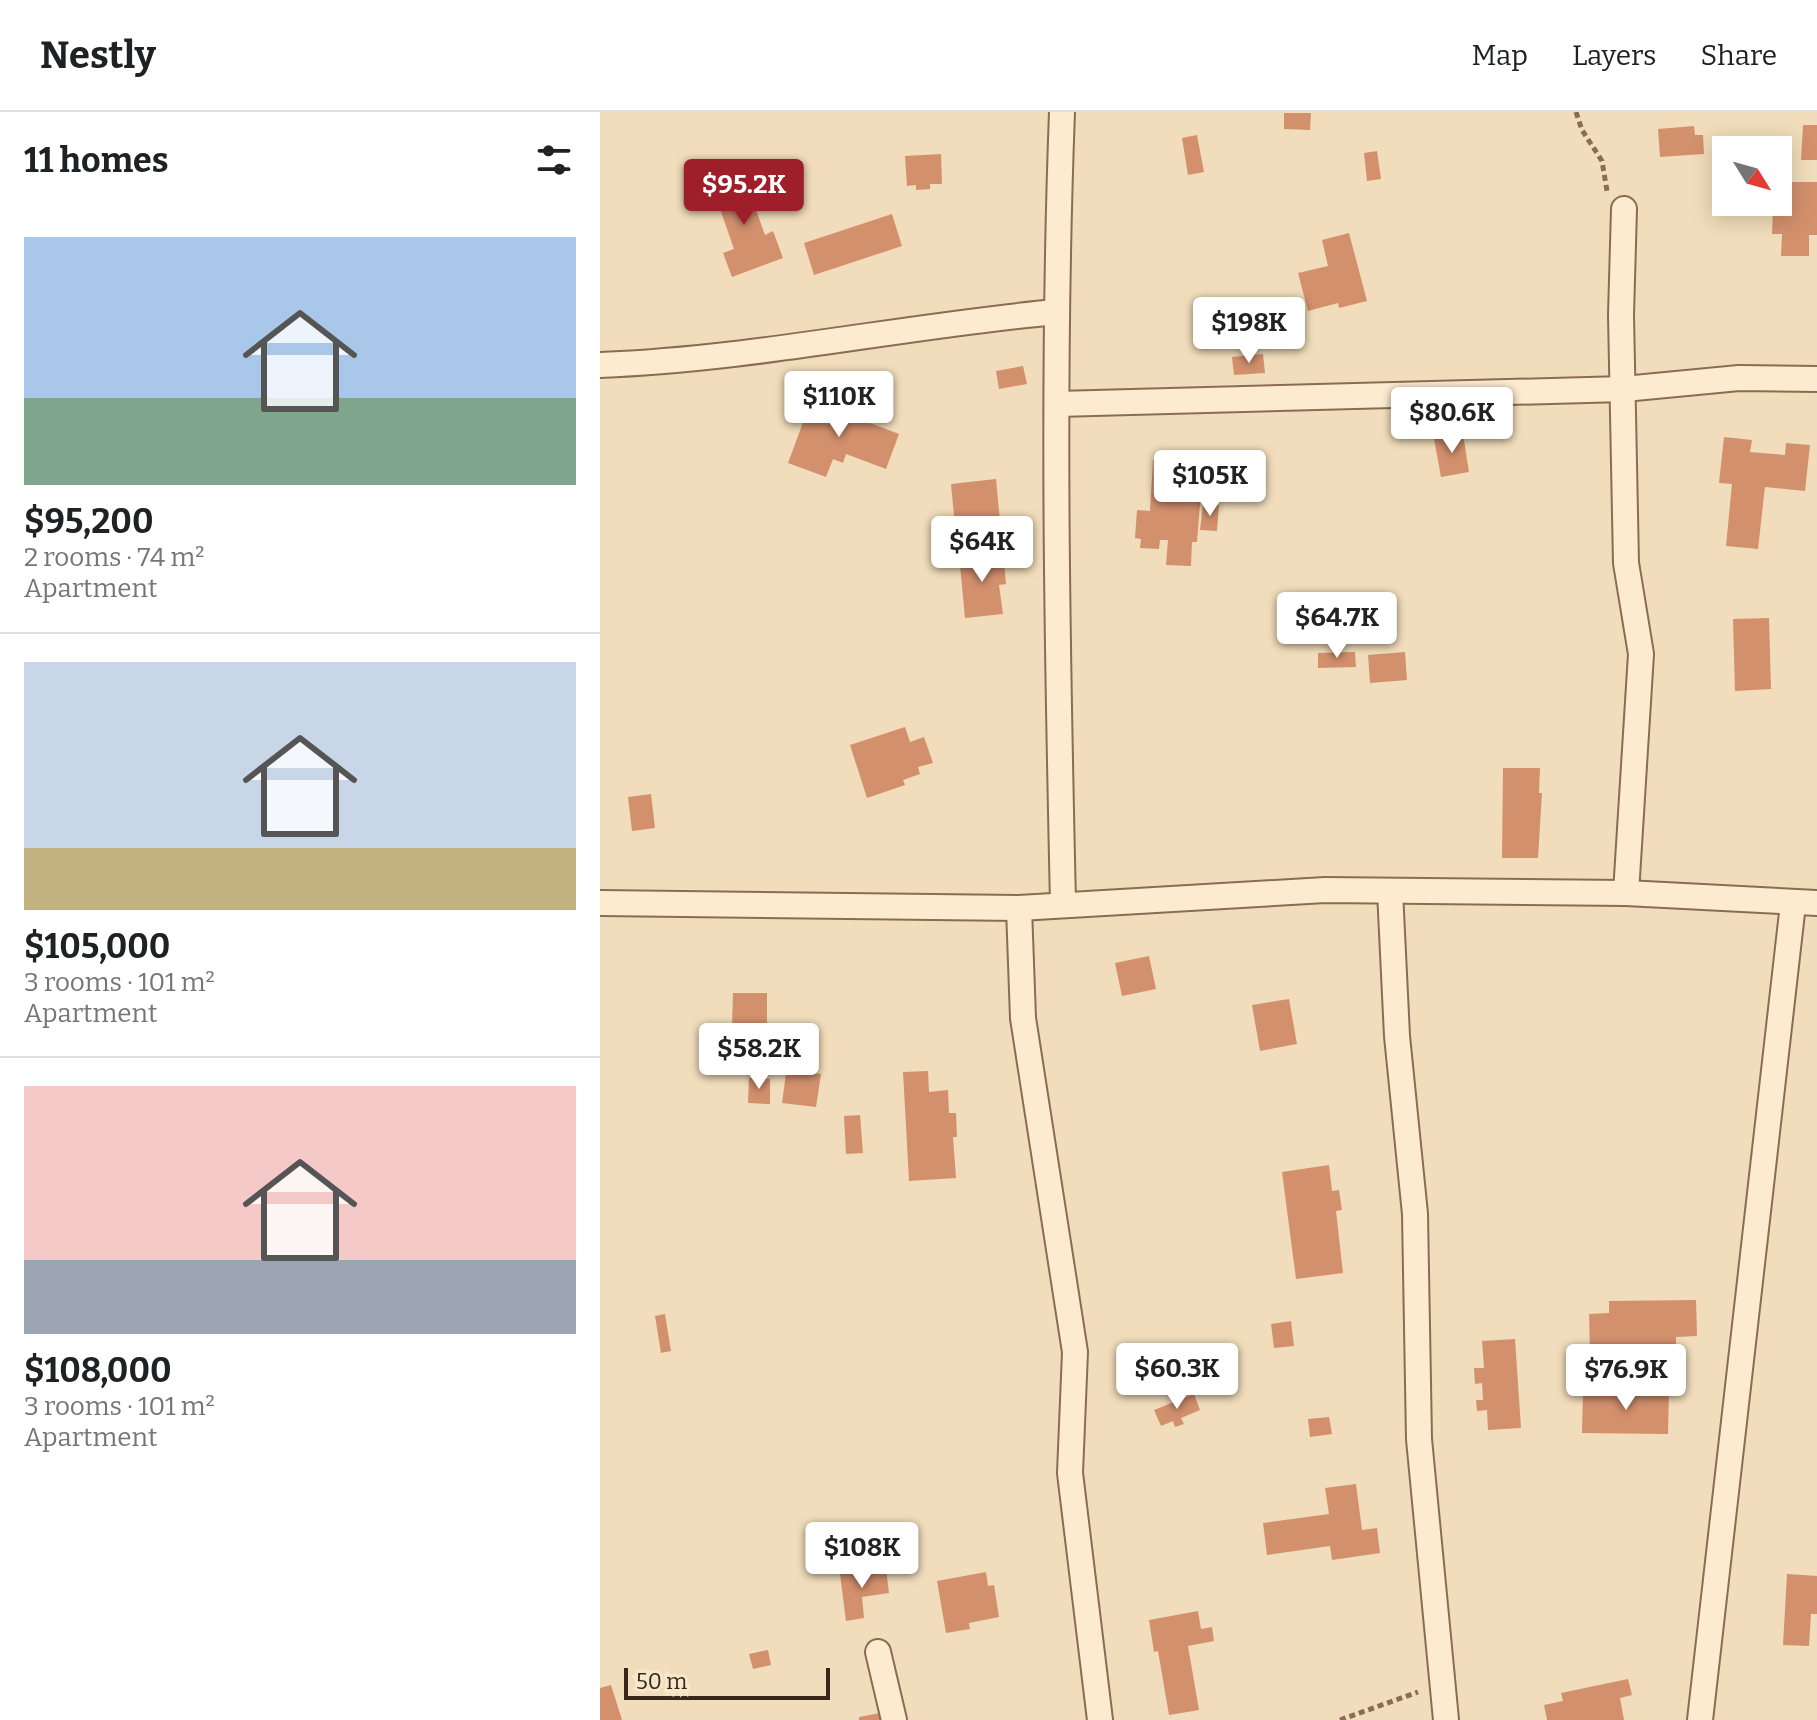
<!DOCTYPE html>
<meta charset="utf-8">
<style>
:root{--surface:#fff;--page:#f2f2f2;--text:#202124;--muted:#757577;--line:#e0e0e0;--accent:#9e1f2a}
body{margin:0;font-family:Bitter,serif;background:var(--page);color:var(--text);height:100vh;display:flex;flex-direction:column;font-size:30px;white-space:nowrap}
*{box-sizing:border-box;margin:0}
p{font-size:26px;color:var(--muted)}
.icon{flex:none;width:44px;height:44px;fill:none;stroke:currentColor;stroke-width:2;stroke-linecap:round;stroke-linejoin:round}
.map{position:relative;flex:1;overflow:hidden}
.sheet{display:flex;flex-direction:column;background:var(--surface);width:600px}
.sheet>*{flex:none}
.needle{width:52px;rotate:127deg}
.buttons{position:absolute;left:1112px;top:24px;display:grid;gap:16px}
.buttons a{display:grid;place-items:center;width:80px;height:80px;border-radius:0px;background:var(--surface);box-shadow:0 4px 20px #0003;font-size:40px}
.scale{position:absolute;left:24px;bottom:20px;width:206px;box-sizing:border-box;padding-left:8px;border:4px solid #38261a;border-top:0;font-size:22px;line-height:28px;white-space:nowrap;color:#38261a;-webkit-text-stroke:6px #f8e8cb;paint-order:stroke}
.price{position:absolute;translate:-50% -68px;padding:0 18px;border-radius:8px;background:#fff;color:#222;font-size:26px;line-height:52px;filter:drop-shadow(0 2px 4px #0008)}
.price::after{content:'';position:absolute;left:50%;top:48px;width:24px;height:18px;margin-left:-12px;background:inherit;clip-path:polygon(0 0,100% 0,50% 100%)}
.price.selected{background:var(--accent);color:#fff}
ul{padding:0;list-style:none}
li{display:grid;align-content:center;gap:16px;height:424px;padding:0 24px}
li+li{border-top:2px solid var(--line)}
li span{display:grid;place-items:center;height:248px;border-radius:0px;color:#555}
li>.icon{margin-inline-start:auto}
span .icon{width:144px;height:144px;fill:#fffc;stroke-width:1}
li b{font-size:34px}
h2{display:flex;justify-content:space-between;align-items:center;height:96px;padding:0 24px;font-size:34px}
header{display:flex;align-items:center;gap:48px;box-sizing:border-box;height:112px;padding:0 40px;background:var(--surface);border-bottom:2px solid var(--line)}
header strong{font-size:38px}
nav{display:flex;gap:44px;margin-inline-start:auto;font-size:28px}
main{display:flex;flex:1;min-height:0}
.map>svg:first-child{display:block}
.building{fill:#d3906d}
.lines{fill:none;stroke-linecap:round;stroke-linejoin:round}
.street-casing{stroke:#8a6c54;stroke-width:28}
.path{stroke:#8a6c54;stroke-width:5;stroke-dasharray:6 4;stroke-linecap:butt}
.street{stroke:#fcebcf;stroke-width:24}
</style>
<header>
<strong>Nestly</strong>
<nav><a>Map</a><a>Layers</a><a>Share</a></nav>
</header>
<main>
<section class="sheet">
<h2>11 homes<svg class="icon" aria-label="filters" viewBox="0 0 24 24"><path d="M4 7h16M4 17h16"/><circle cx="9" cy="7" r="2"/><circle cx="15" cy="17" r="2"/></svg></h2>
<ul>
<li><span style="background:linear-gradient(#a9c7e8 65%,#7fa58c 0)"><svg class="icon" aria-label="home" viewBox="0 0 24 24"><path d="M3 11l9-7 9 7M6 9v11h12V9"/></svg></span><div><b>$95,200</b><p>2 rooms · 74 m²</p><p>Apartment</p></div></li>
<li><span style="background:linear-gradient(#c9d6e8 75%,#c2b280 0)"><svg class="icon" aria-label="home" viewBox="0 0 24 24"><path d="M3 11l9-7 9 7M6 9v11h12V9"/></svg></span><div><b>$105,000</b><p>3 rooms · 101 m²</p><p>Apartment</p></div></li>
<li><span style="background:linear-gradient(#f6c9c9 70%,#9aa5b1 0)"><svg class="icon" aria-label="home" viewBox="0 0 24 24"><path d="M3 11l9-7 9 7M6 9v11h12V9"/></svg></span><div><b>$108,000</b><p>3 rooms · 101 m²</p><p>Apartment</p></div></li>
</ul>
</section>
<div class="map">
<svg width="1217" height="1608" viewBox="0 0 1217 1608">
<rect width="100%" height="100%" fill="#f1ddbb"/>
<g class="building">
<polygon points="684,1 711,1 710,18 684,17"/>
<polygon points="1203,13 1217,13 1217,48 1201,48"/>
<polygon points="1094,14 1095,23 1103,23 1104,42 1060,45 1058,17"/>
<polygon points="597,23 604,60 588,63 582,26"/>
<polygon points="777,39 781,67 767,69 764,41"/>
<polygon points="341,42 342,72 330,72 330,77 316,78 316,73 307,74 305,44"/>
<polygon points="142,59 165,123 173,119 183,146 132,165 123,141 134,137 111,71"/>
<polygon points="1178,70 1217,70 1217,123 1209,123 1209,144 1181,144 1182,122 1172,122 1173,95 1131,95 1131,90 1178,90"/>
<polygon points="292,102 302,134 214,163 204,131"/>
<polygon points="749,121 767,189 739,196 738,191 708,199 698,161 728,154 722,128"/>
<polygon points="663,242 665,261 634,263 632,245"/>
<polygon points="423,254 427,272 399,277 396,259"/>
<polygon points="227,286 252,295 249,303 299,322 286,357 246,342 243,351 233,347 226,365 188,351 211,289 224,294"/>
<polygon points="863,322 869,360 841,365 834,327"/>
<polygon points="1124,325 1152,328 1150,340 1185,343 1186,331 1210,333 1205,379 1165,375 1158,437 1126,434 1132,372 1119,371"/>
<polygon points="553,348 628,353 626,381 601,379 597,430 592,430 591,454 566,453 568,428 560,428 559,437 540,436 541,427 535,426 537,398 550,399"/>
<polygon points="396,367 401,420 356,425 351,372"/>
<polygon points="603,392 619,393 617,419 600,418"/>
<polygon points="396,439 397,451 404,450 406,472 399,473 403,502 365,506 359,443"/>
<polygon points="1169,506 1171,577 1135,579 1133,507"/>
<polygon points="755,540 756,555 718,556 718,541"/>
<polygon points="805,540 807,568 770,571 768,543"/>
<polygon points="305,615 310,630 324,625 333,651 318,655 320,662 303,668 305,673 267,686 250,633"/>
<polygon points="903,656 940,656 939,681 942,681 938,746 902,746"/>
<polygon points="51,682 55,716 32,719 28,685"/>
<polygon points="549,844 556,877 522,884 515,851"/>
<polygon points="133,881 167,881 167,915 132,915"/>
<polygon points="689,887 697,932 660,939 652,893"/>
<polygon points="187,954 197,955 196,959 221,962 216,995 182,991"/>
<polygon points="328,959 329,980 348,978 349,1001 356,1001 357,1025 353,1025 356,1066 309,1069 303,960"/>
<polygon points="149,966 170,967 170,992 148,991"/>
<polygon points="260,1003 263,1041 246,1042 244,1004"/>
<polygon points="729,1053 732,1079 739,1078 742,1098 736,1099 743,1161 696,1167 682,1060"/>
<polygon points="1096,1188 1097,1224 1076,1225 1076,1238 990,1239 989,1202 1009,1201 1009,1189"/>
<polygon points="65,1202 71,1239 61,1241 55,1204"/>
<polygon points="691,1209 694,1234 674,1236 671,1212"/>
<polygon points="915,1227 921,1316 888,1318 887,1298 877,1299 876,1288 883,1288 882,1271 875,1272 874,1256 884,1256 882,1229"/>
<polygon points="1007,1275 1019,1275 1019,1280 1040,1280 1040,1275 1053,1275 1053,1280 1069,1280 1068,1322 982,1321 983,1280 1006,1280"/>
<polygon points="594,1282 600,1298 581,1306 584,1312 575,1315 573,1309 561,1314 554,1298"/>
<polygon points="729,1305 732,1322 710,1325 708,1307"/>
<polygon points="756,1372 762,1418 777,1416 780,1441 732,1448 730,1434 667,1443 663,1411 729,1402 725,1376"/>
<polygon points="286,1456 289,1481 262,1485 264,1506 246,1509 240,1462"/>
<polygon points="386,1460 388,1474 394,1473 399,1505 369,1511 370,1517 346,1521 337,1469"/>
<polygon points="1187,1462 1217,1464 1217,1502 1211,1502 1209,1534 1183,1533"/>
<polygon points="598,1499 601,1517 612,1515 614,1529 588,1534 599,1598 569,1603 558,1539 554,1540 549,1508"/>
<polygon points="168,1538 171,1553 153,1557 149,1542"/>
<polygon points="1028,1567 1032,1583 1020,1586 1024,1608 947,1608 944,1593 963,1589 961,1581"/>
<polygon points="11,1573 22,1608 0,1608 0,1576"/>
<polygon points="280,1601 281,1608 259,1608 259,1605"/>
</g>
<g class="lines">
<defs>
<g id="street">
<path d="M462,0c-10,264 -5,528 1,791"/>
<polyline points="1024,97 1021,203 1026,451 1041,542 1026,781"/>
<path d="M0,253c154,-6 304,-39 456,-53"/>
<polyline points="457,292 1024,277 1139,266 1217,267"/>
<polyline points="790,779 797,924 815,1102 819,1327 846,1608"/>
<polyline points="0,791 419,796 725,778 1026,781 1217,791"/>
<polyline points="419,796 423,906 475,1240 470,1361 500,1608"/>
<polyline points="278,1540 294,1608"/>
<polyline points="1100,1608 1193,792"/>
</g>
</defs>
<use href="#street" class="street-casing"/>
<g class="path">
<polyline points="976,0 982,18 1002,49 1007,79"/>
<polyline points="740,1608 818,1580"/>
</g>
<use href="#street" class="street"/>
</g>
</svg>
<div class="buttons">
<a><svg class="needle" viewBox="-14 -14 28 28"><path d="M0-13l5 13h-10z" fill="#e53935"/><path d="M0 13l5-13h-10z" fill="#757577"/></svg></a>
</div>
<div class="scale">50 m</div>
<b class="price selected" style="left:144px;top:115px">$95.2K</b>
<b class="price" style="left:649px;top:253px">$198K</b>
<b class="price" style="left:239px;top:327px">$110K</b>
<b class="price" style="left:852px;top:343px">$80.6K</b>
<b class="price" style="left:610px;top:406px">$105K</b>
<b class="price" style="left:382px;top:472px">$64K</b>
<b class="price" style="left:737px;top:548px">$64.7K</b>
<b class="price" style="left:159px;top:979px">$58.2K</b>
<b class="price" style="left:577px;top:1299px">$60.3K</b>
<b class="price" style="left:1026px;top:1300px">$76.9K</b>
<b class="price" style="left:262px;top:1478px">$108K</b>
</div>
</main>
